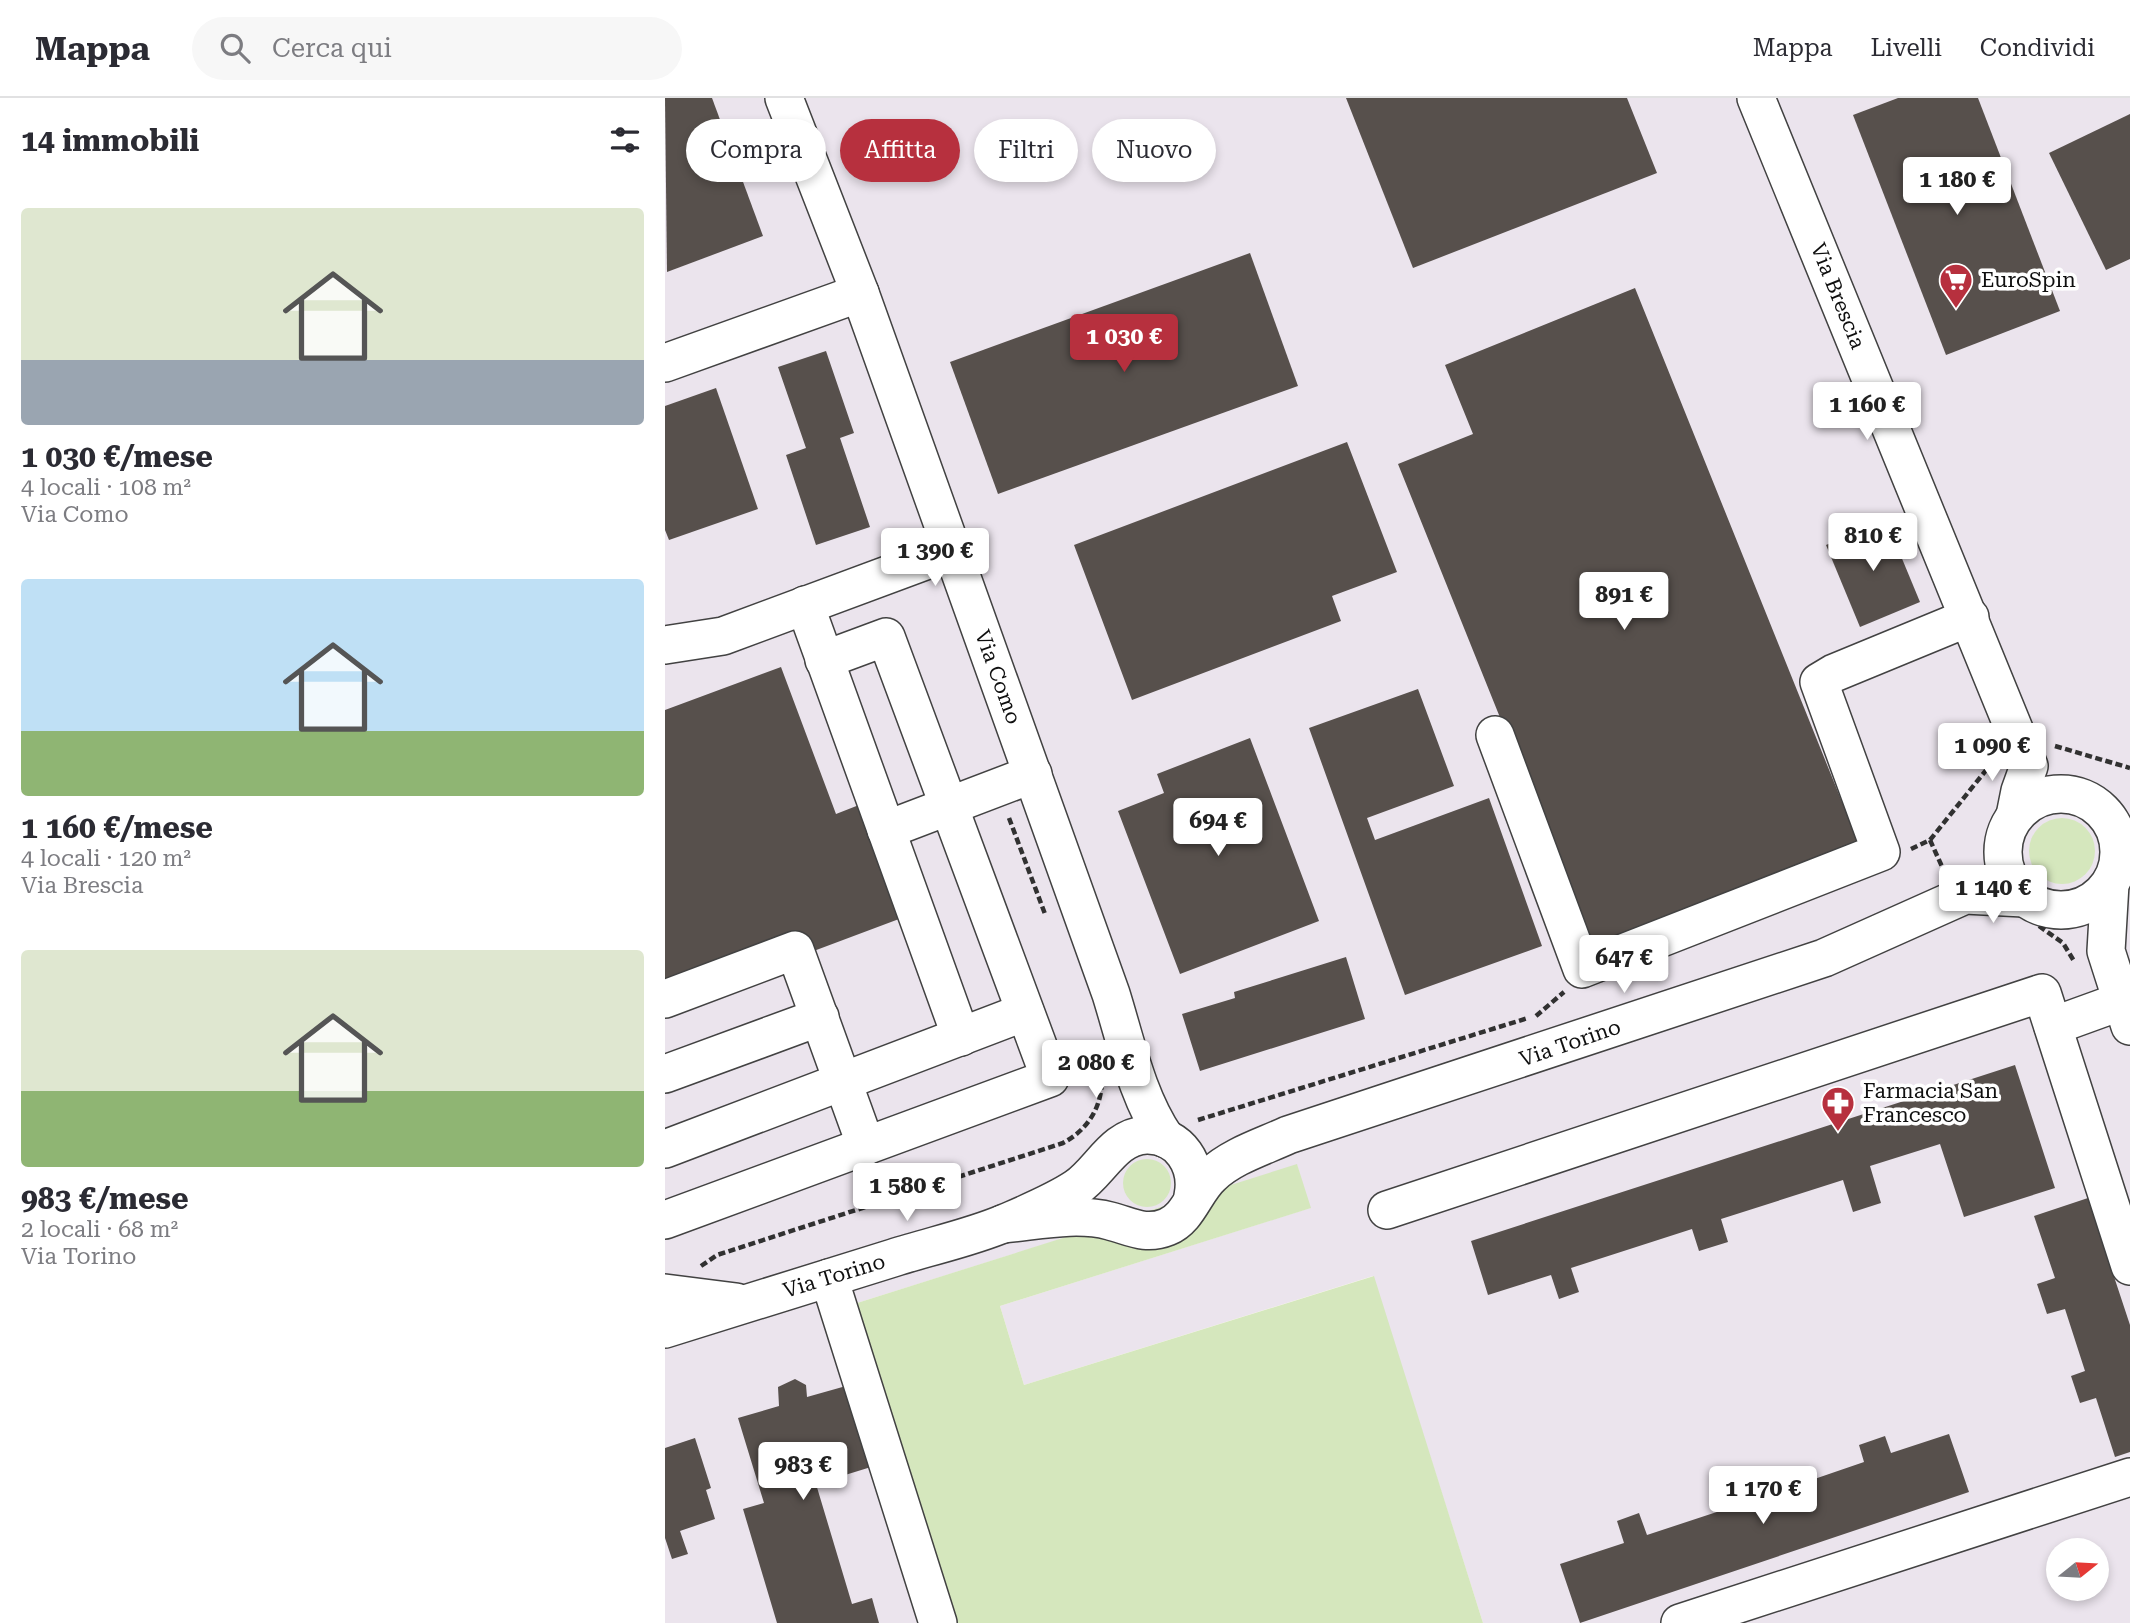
<!DOCTYPE html>
<html lang="it">
<meta charset="utf-8">
<style>
:root{--surface:#fff;--page:#f7f7f7;--text:#2b2b33;--muted:#7c7c81;--line:#e1e1e2;--accent:#b7303e}
body{margin:0;font-family:"Roboto Serif",serif;background:var(--page);color:var(--text);height:100vh;display:flex;flex-direction:column;font-size:26px;white-space:nowrap}
*{box-sizing:border-box;margin:0}
p{font-size:23px;color:var(--muted)}
.icon{flex:none;width:38px;height:38px;fill:none;stroke:currentColor;stroke-width:2;stroke-linecap:round;stroke-linejoin:round}
.map{position:relative;flex:1;overflow:hidden}
.side{display:flex;flex-direction:column;background:var(--surface);width:665px}
.side>*{flex:none}
.guide{position:absolute;left:21px;top:21px;width:665px;height:63px;display:flex;gap:14px}
.needle{width:46px;rotate:72deg}
.buttons{position:absolute;left:1381px;top:1440px;display:grid;gap:14px}
.buttons a{display:grid;place-items:center;width:63px;height:63px;border-radius:50%;background:var(--surface);box-shadow:0 4px 10px #0003;font-size:35px}
.price{position:absolute;translate:-50% -60px;padding:0 16px;border-radius:7px;background:#fff;color:#222;font-size:23px;line-height:46px;filter:drop-shadow(0 2px 4px #0008)}
.price::after{content:'';position:absolute;left:50%;top:42px;width:21px;height:16px;margin-left:-10px;background:inherit;clip-path:polygon(0 0,100% 0,50% 100%)}
.price.current{background:var(--accent);color:#fff}
ul{padding:0;list-style:none}
li{display:grid;align-content:center;gap:14px;height:371px;padding:0 21px}
li span{display:grid;place-items:center;height:217px;border-radius:7px;color:#555}
li>.icon{margin-inline-start:auto}
span .icon{width:126px;height:126px;fill:#fffc;stroke-width:1}
li b{font-size:30px}
h2{display:flex;justify-content:space-between;align-items:center;height:84px;padding:0 21px;font-size:30px}
.pill{padding:0 24px;border-radius:32px;background:var(--surface);box-shadow:0 4px 10px #0003;font-size:24px;line-height:63px}
.pill.current{background:var(--accent);color:#fff}
header{display:flex;align-items:center;gap:42px;box-sizing:border-box;height:98px;padding:0 35px;background:var(--surface);border-bottom:2px solid var(--line)}
header strong{font-size:33px}
nav{display:flex;gap:38px;margin-inline-start:auto;font-size:24px}
.search{width:490px;height:63px;background:var(--page);display:flex;align-items:center;gap:18px;box-sizing:border-box;padding:0 24px;border-radius:38px;color:var(--muted);font-size:26px}
main{display:flex;flex:1;min-height:0}
.map>svg:first-child{display:block}
.industrial{fill:#ebe4ed;fill-rule:evenodd}
.green{fill:#d5e7bd}
.building{fill:#57504c}
.lines{fill:none;stroke-linecap:round;stroke-linejoin:round}
.minor-casing{stroke:#424242;stroke-width:40}
.path{stroke:#313131;stroke-width:4.5;stroke-dasharray:7 3.5;stroke-linecap:butt}
.minor{stroke:#fff;stroke-width:37}
.labels{text-anchor:middle;stroke-width:7;stroke-linejoin:round;paint-order:stroke}
.poi-label{font-size:21px;fill:#0f0f0f;stroke:#fff;text-anchor:start}
.street-label{font-size:21px;fill:#0f0f0f;stroke:#fff}
</style>
<header>
<strong>Mappa</strong>
<div class="search"><svg class="icon" aria-label="search" viewBox="0 0 24 24"><circle cx="10" cy="10" r="6"/><path d="M15 15l6 6"/></svg>Cerca qui</div>
<nav><a>Mappa</a><a>Livelli</a><a>Condividi</a></nav>
</header>
<main>
<section class="side">
<h2>14 immobili<svg class="icon" aria-label="filters" viewBox="0 0 24 24"><path d="M4 7h16M4 17h16"/><circle cx="9" cy="7" r="2"/><circle cx="15" cy="17" r="2"/></svg></h2>
<ul>
<li><span style="background:linear-gradient(#dfe7d0 70%,#9aa5b1 0)"><svg class="icon" aria-label="home" viewBox="0 0 24 24"><path d="M3 11l9-7 9 7M6 9v11h12V9"/></svg></span><div><b>1 030 €/mese</b><p>4 locali · 108 m²</p><p>Via Como</p></div></li>
<li><span style="background:linear-gradient(#bfe0f5 70%,#8fb573 0)"><svg class="icon" aria-label="home" viewBox="0 0 24 24"><path d="M3 11l9-7 9 7M6 9v11h12V9"/></svg></span><div><b>1 160 €/mese</b><p>4 locali · 120 m²</p><p>Via Brescia</p></div></li>
<li><span style="background:linear-gradient(#dfe7d0 65%,#8fb573 0)"><svg class="icon" aria-label="home" viewBox="0 0 24 24"><path d="M3 11l9-7 9 7M6 9v11h12V9"/></svg></span><div><b>983 €/mese</b><p>2 locali · 68 m²</p><p>Via Torino</p></div></li>
</ul>
</section>
<div class="map">
<svg width="1465" height="1525" viewBox="0 0 1465 1525">
<rect width="100%" height="100%" fill="#fefbf2"/>
<path class="industrial" d="M0,0h1465v1525h-647l-110,-347 -349,109 -24,-79 310,-98 -13,-43 -443,139 101,319h-290zM1393,1452h39v39h-39z"/>
<g class="green">
<circle cx="1397" cy="753" r="33"/>
<circle cx="482" cy="1085" r="24"/>
<polygon points="632,1066 646,1110 335,1208 359,1287 709,1178 818,1525 290,1525 189,1206"/>
</g>
<g class="building">
<polygon points="0,0 47,0 98,138 2,174"/>
<polygon points="681,0 962,0 992,75 748,170"/>
<polygon points="1233,0 1313,0 1395,213 1281,257 1188,17"/>
<polygon points="1465,16 1465,161 1441,172 1384,55"/>
<polygon points="585,155 633,288 333,396 285,264"/>
<polygon points="970,190 1198,756 933,863 733,366 808,336 780,267"/>
<polygon points="161,253 189,335 175,340 205,429 151,447 121,357 141,350 113,269"/>
<polygon points="51,290 93,411 4,442 0,432 0,308"/>
<polygon points="682,344 732,474 667,498 676,523 467,602 409,447"/>
<polygon points="1221,422 1255,504 1195,529 1161,447"/>
<polygon points="116,569 171,716 194,707 234,821 138,857 0,893 0,612"/>
<polygon points="753,591 789,688 702,720 710,742 824,700 877,848 740,897 644,630"/>
<polygon points="585,640 654,823 515,876 453,713 499,695 492,676"/>
<polygon points="681,859 700,921 535,973 517,916 570,900 569,894"/>
<polygon points="1350,967 1390,1090 1299,1119 1275,1046 1205,1068 1216,1105 1188,1114 1178,1082 1056,1121 1063,1144 1034,1153 1027,1131 906,1170 914,1194 894,1201 886,1177 823,1197 806,1143"/>
<polygon points="1423,1100 1465,1227 1465,1354 1450,1359 1431,1300 1415,1305 1406,1278 1420,1273 1400,1211 1382,1216 1372,1186 1390,1180 1369,1118"/>
<polygon points="130,1281 141,1287 142,1299 181,1288 206,1369 151,1386 187,1506 207,1500 214,1525 112,1525 78,1411 99,1405 73,1320 114,1308 113,1289"/>
<polygon points="1284,1336 1304,1394 915,1525 895,1466 959,1445 952,1423 974,1415 982,1437 1073,1407 1067,1388 1096,1379 1103,1397 1199,1364 1194,1347 1220,1338 1226,1355"/>
<polygon points="30,1340 46,1390 41,1392 50,1421 15,1433 23,1456 7,1461 0,1440 0,1350"/>
</g>
<g class="lines">
<defs>
<g id="minor">
<path d="M119,0l76,195 251,701c15,48 26,103 55,145"/>
<polyline points="1091,0 1364,668 1355,693 1350,718"/>
<polyline points="0,265 195,195"/>
<polyline points="140,507 296,939"/>
<polyline points="0,547 58,538 287,453"/>
<polyline points="830,637 917,871 1216,754 1154,584 1169,575 1305,519"/>
<circle cx="1396" cy="754" r="58"/>
<polyline points="221,732 368,676"/>
<polyline points="1445,786 1441,853 1465,928"/>
<polyline points="0,901 130,852 201,1048"/>
<polyline points="1388,928 1457,903"/>
<polyline points="0,976 155,919"/>
<polyline points="0,1051 360,914"/>
<polyline points="722,1112 1377,895 1465,1168"/>
<polyline points="0,1122 385,980 221,539 159,562"/>
<path d="M338,1126c34,-3 73,-12 107,-3 20,5 35,15 57,6 22,-9 27,-36 45,-52 20,-19 50,-28 76,-40l536,-177 141,-63 59,3"/>
<polyline points="164,1180 273,1525"/>
<polyline points="0,1195 71,1204"/>
<path d="M0,1231c76,-24 152,-48 228,-71 37,-12 77,-20 112,-35 23,-10 50,-21 71,-35 25,-17 37,-51 70,-53 34,-1 53,31 47,61"/>
<polyline points="1015,1525 1465,1379"/>
</g>
</defs>
<use href="#minor" class="minor-casing"/>
<g class="path">
<polyline points="1390,648 1465,670"/>
<polyline points="344,720 380,816"/>
<polyline points="1265,742 1279,773"/>
<polyline points="1246,751 1265,742 1322,671 1330,668"/>
<polyline points="1374,828 1398,845 1409,863"/>
<polyline points="871,918 899,894"/>
<polyline points="533,1022 863,920"/>
<path d="M36,1168l16,-11 346,-112c24,-13 38,-34 39,-62"/>
</g>
<use href="#minor" class="minor"/>
</g>
<defs>
<symbol id="supermarket-pin" viewBox="-11 -11 22 30"><path d="M0 17L-7.5 6A9.5 9.5 0 1 1 7.5 6Z" fill="#b7303e" stroke="#fff"/><path d="M-6-5.5h2.5l.6 2H6L4.5 2H-2.5L-4.4-4H-6ZM-1.5 3.2a1.3 1.3 0 1 0 .1 0ZM3 3.2a1.3 1.3 0 1 0 .1 0Z" fill="#fff"/></symbol>
<symbol id="pharmacy-pin" viewBox="-11 -11 22 30"><path d="M0 17L-7.5 6A9.5 9.5 0 1 1 7.5 6Z" fill="#b7303e" stroke="#fff"/><path d="M-2-6h4v4h4v4h-4v4h-4v-4h-4v-4h4Z" fill="#fff"/></symbol>
</defs>
<g fill-rule="evenodd">
<use href="#supermarket-pin" x="1272" y="163" width="38" height="52"/>
<use href="#pharmacy-pin" x="1154" y="986" width="38" height="52"/>
</g>
<g class="labels">
<g class="poi-label">
<text x="1316" y="189">EuroSpin</text>
<text x="1198" y="1000">Farmacia San<tspan x="1198" dy="24">Francesco</tspan></text>
</g>
<g class="street-label">
<text transform="translate(1173 198) rotate(68)" y="7">Via Brescia</text>
<text transform="translate(333 579) rotate(70)" y="7">Via Como</text>
<text transform="translate(905 945) rotate(-19)" y="7">Via Torino</text>
<text transform="translate(169 1178) rotate(-17)" y="7">Via Torino</text>
</g>
</g>
</svg>
<div class="buttons">
<a><svg class="needle" viewBox="-14 -14 28 28"><path d="M0-13l5 13h-10z" fill="#e53935"/><path d="M0 13l5-13h-10z" fill="#7c7c81"/></svg></a>
</div>
<b class="price" style="left:1292px;top:119px">1 180 €</b>
<b class="price current" style="left:459px;top:276px">1 030 €</b>
<b class="price" style="left:1202px;top:344px">1 160 €</b>
<b class="price" style="left:1208px;top:475px">810 €</b>
<b class="price" style="left:270px;top:490px">1 390 €</b>
<b class="price" style="left:959px;top:534px">891 €</b>
<b class="price" style="left:1327px;top:685px">1 090 €</b>
<b class="price" style="left:553px;top:760px">694 €</b>
<b class="price" style="left:1328px;top:827px">1 140 €</b>
<b class="price" style="left:959px;top:897px">647 €</b>
<b class="price" style="left:431px;top:1002px">2 080 €</b>
<b class="price" style="left:242px;top:1125px">1 580 €</b>
<b class="price" style="left:138px;top:1404px">983 €</b>
<b class="price" style="left:1098px;top:1428px">1 170 €</b>
<div class="guide">
<a class="pill">Compra</a>
<a class="pill current">Affitta</a>
<a class="pill">Filtri</a>
<a class="pill">Nuovo</a>
</div>
</div>
</main>
